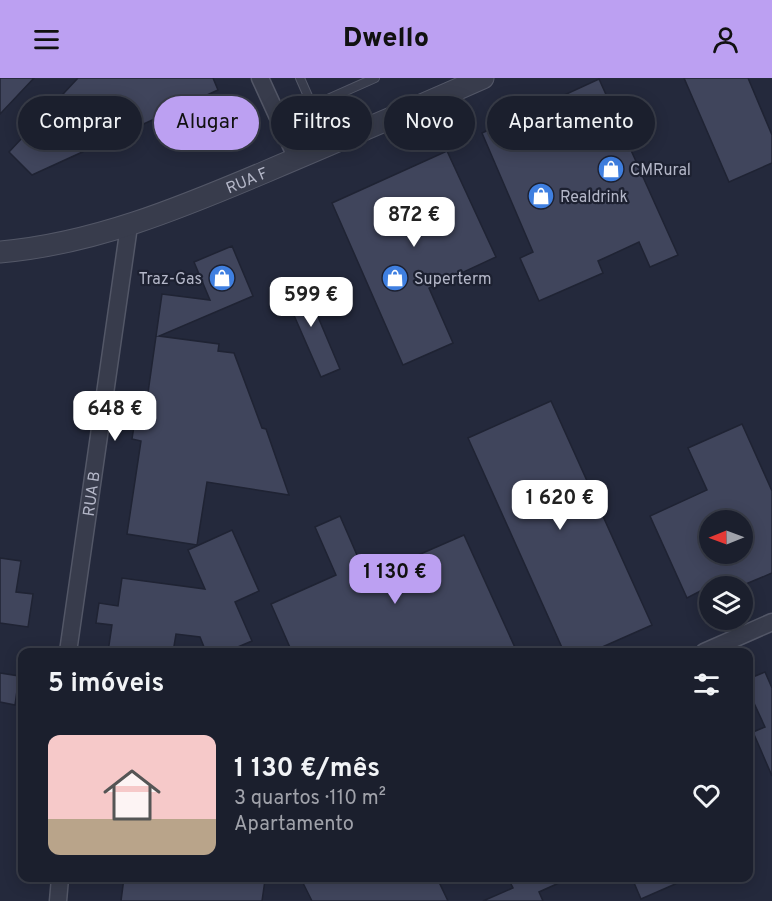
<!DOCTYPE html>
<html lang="pt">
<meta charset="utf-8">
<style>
:root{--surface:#1b1f2d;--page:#242735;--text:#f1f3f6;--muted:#a0a2aa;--line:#393d49;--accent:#bca0f2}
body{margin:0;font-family:Overpass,sans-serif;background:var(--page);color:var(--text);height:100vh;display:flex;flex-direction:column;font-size:22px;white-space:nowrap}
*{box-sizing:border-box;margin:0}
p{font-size:20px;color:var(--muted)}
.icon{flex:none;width:33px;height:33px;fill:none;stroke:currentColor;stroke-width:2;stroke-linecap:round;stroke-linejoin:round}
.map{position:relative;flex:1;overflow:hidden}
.panel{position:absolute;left:18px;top:570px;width:735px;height:234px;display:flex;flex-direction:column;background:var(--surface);border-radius:12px;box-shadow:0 3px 15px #0003,0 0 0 2px var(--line)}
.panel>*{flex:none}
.guide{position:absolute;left:18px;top:18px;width:736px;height:54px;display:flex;gap:12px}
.needle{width:39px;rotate:269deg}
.controls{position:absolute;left:699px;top:432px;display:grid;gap:12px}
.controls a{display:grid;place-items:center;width:54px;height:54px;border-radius:50%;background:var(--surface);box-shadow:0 3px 15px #0003,0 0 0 2px var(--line);font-size:30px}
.price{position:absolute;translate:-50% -51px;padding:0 14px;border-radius:12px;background:#fff;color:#222;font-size:20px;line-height:39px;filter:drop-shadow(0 2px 3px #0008)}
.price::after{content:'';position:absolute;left:50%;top:36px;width:18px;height:14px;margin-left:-9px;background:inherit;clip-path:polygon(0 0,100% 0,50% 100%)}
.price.on{background:var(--accent);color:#111}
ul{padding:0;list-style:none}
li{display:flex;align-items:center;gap:18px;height:150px;padding:0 30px}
li span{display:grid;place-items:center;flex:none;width:168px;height:120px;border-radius:12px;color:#555}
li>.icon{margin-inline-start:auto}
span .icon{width:72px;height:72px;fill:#fffc;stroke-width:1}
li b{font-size:26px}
h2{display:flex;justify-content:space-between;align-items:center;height:72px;padding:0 30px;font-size:26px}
.pill{padding:0 21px;border-radius:27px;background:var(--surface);box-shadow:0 3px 15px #0003,0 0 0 2px var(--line);font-size:21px;line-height:54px}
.pill.on{background:var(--accent);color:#111}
header{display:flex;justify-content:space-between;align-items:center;height:78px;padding:0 30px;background:var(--accent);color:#111;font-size:27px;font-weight:800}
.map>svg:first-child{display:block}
.building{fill:#40455c;stroke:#1f2333;stroke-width:1.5;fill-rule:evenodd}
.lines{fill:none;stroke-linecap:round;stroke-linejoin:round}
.service-casing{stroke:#535767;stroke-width:10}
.minor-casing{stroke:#535767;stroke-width:19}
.tertiary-casing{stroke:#535767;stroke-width:23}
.service{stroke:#383c4c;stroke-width:8}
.minor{stroke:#383c4c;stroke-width:16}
.tertiary{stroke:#383c4c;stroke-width:21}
.labels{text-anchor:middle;stroke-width:4.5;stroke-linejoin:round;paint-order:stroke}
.poi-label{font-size:16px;fill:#b4b7c8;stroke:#1d2131;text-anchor:start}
.street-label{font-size:16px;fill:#b4b7c8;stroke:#1d2131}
</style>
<header><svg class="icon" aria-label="menu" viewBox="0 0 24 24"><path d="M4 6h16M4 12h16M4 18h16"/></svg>Dwello<svg class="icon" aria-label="person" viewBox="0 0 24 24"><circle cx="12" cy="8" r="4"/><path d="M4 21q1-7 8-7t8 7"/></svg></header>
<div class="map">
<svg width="772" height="823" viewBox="0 0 772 823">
<rect width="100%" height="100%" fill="#24293c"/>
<g class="building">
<polygon points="0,0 34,0 0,36"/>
<polygon points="78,0 213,0 218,12 32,97 9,74"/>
<polygon points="684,0 748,0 772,57 772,85 729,104"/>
<polygon points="599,1 678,177 650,189 639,164 598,183 603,195 539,223 520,180 533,174 482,55"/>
<polygon points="447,73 496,179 429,210 453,265 403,287 332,125"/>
<polygon points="232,168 253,218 159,258 219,266 218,273 234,275 262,350 266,351 289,417 207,404 197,467 127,456 141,363 132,361 136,335 145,336 162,216 210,222 194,184"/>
<polygon points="302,201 340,291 321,299 282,210"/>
<polygon points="551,323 652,547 591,574 564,574 468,360"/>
<path d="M742,346l30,67v82l-31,13h-31l-23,12 -37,-82 57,-26 -19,-42zM710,442h32v34h-32z"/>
<polygon points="340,438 370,507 412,489 409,481 464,457 517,574 292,574 271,526 336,497 315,449"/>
<polygon points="232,452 259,513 235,524 252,563 226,574 206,574 200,559 176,556 173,574 108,574 112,547 96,545 99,525 118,528 122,500 205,511 188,472"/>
<polygon points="0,480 21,483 16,514 33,516 28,549 0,545"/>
<polygon points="765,594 772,610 772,698 753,654 765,649 748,612 748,601"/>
<polygon points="0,595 19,598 15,627 0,624"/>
<polygon points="124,800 246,800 265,802 262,823 121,823"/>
<polygon points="315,800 437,800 448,823 312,823 303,805"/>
<polygon points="508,800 570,800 539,814 543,823 483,823 513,810"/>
<polygon points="632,800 689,800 641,821"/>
</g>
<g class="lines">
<defs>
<g id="service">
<polyline points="300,0 329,66"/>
<polyline points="312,28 375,0"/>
</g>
<g id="minor">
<polyline points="260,0 297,81"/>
<path id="s1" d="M68,574l61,-426"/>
<polyline points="704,574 772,544"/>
<polyline points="58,823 60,800"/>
</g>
<g id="tertiary">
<path id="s2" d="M0,174c93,-8 180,-44 265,-80 73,-31 146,-62 218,-94"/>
</g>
</defs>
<use href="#service" class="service-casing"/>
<use href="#minor" class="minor-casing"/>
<use href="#tertiary" class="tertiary-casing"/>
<use href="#service" class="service"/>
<use href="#minor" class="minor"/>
<use href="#tertiary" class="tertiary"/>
</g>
<defs>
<symbol id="shop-disc" viewBox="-11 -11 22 22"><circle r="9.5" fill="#3f7fe0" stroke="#1d2131"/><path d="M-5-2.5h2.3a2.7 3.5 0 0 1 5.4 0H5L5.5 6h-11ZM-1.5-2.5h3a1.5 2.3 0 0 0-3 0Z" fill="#fff"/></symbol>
</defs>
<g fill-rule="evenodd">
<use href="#shop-disc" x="596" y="76" width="30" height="30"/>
<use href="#shop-disc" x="526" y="103" width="30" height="30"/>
<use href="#shop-disc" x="207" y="185" width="30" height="30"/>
<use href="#shop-disc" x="380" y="185" width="30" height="30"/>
</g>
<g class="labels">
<g class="poi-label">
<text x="630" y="97">CMRural</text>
<text x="560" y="124">Realdrink</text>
<text x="202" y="206" text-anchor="end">Traz-Gas</text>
<text x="414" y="206">Superterm</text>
</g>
<g class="street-label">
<text dy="6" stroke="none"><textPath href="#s2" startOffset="258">RUA F</textPath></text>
<text dy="6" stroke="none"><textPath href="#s1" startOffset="160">RUA B</textPath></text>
</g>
</g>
</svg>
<div class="controls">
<a><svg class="needle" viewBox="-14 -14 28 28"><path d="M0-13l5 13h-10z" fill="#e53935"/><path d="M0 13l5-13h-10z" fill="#a0a2aa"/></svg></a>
<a><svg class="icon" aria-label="layers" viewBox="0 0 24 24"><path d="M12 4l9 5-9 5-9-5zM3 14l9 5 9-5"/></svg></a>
</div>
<b class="price" style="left:414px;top:170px">872 €</b>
<b class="price" style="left:311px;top:250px">599 €</b>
<b class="price" style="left:115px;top:364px">648 €</b>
<b class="price" style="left:560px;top:453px">1 620 €</b>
<b class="price on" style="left:395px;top:527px">1 130 €</b>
<div class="guide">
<a class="pill">Comprar</a>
<a class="pill on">Alugar</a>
<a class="pill">Filtros</a>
<a class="pill">Novo</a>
<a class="pill">Apartamento</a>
</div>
<section class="panel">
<h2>5 imóveis<svg class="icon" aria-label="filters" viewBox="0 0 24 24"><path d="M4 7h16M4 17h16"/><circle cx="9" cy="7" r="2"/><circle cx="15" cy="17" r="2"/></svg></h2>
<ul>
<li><span style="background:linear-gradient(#f6c9c9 70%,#b9a48a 0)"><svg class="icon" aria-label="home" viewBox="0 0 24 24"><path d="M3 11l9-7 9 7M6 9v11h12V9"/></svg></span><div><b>1 130 €/mês</b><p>3 quartos · 110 m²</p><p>Apartamento</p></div><svg class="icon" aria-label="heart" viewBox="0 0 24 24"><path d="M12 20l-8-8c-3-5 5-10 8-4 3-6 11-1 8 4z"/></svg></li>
</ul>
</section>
</div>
